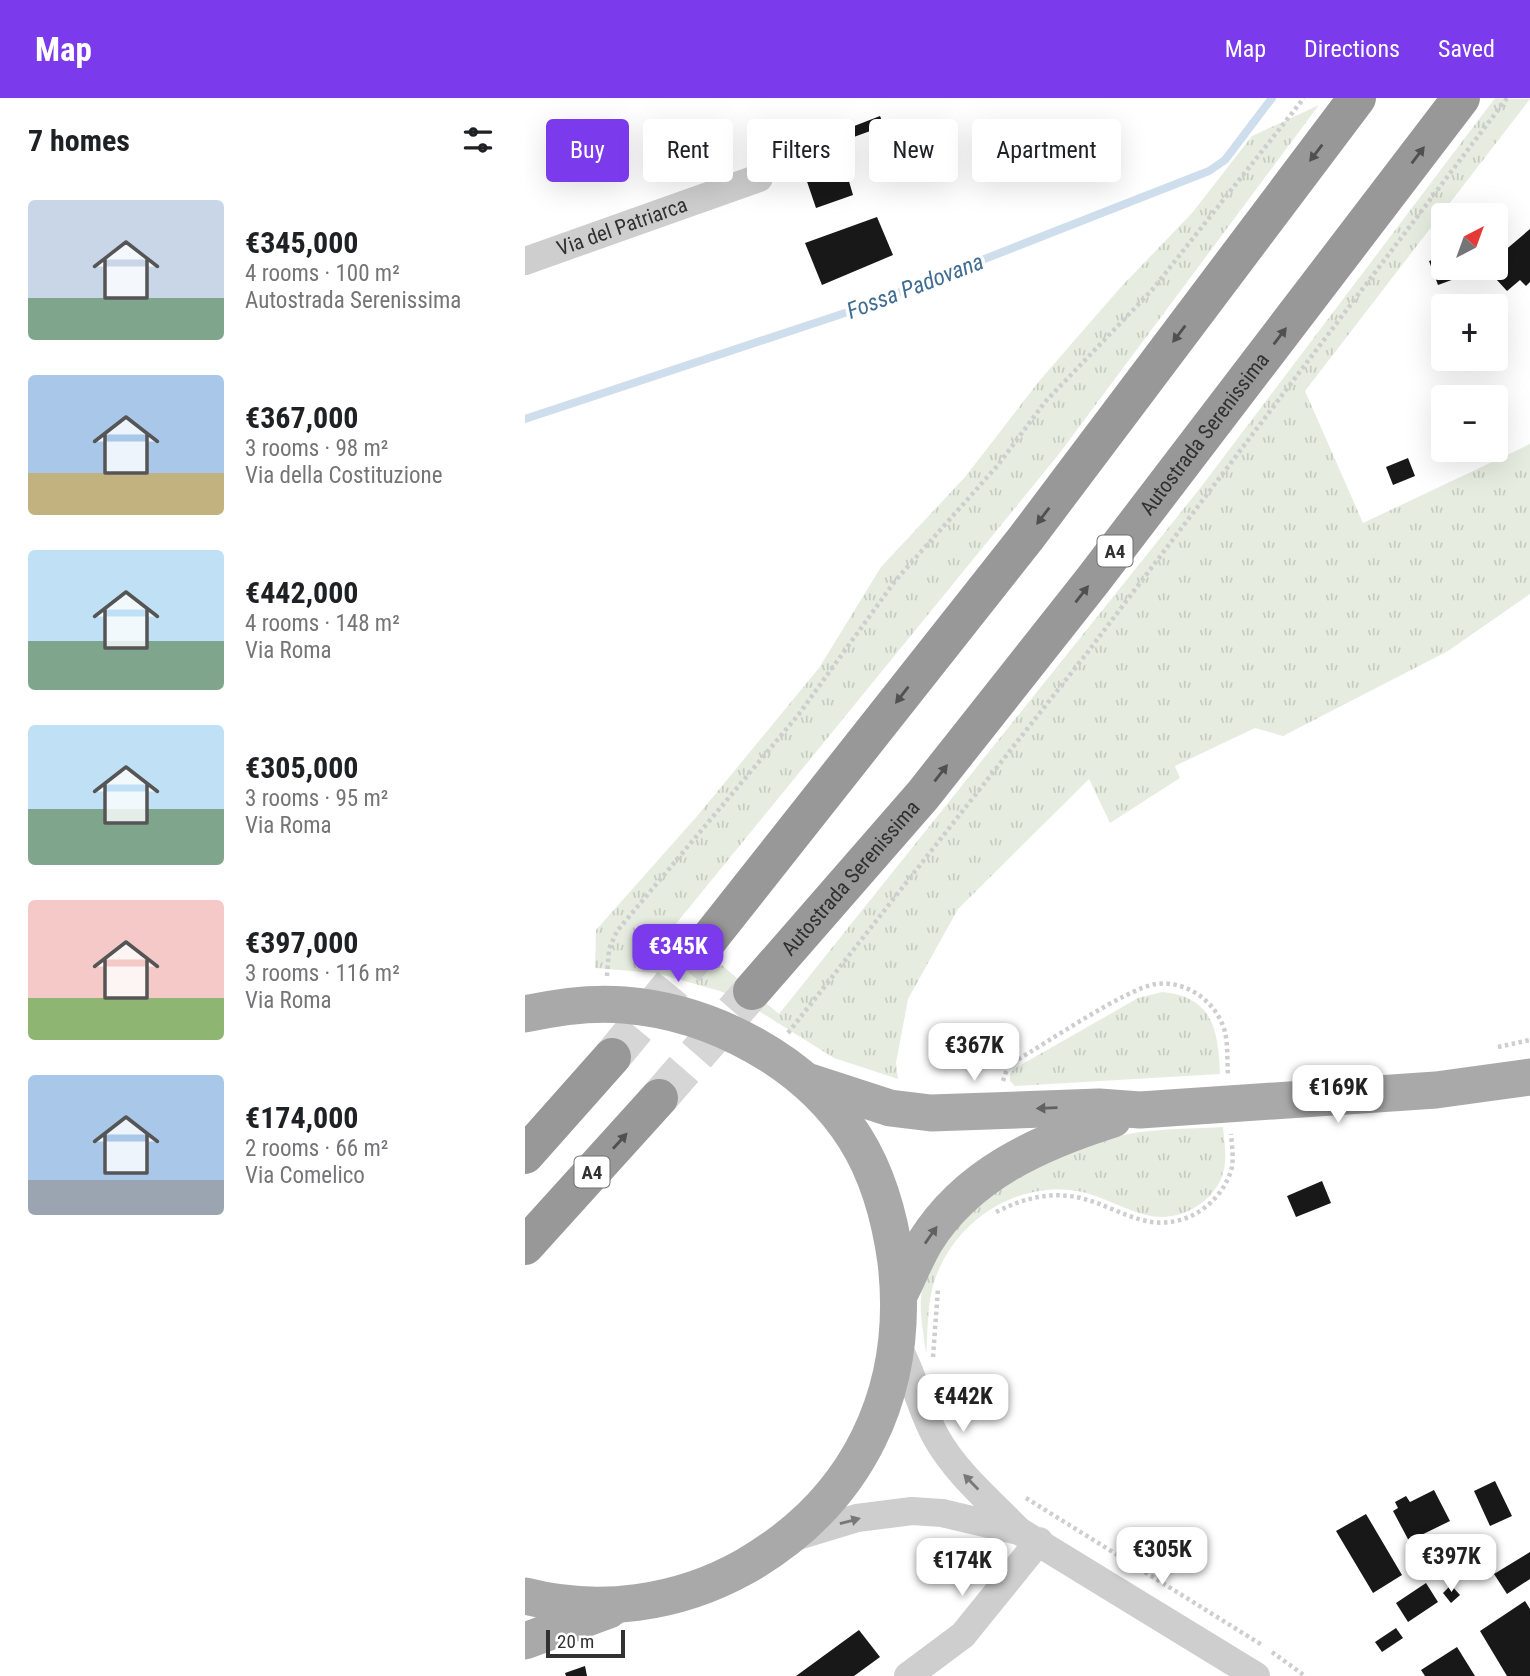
<!DOCTYPE html>
<meta charset="utf-8">
<style>
:root{--surface:#fff;--page:#f6f6f6;--text:#202124;--muted:#757577;--accent:#7c3aed}
body{margin:0;font-family:"Roboto Condensed",sans-serif;background:var(--page);color:var(--text);height:100vh;display:flex;flex-direction:column;font-size:26px;white-space:nowrap}
*{box-sizing:border-box;margin:0}
p{font-size:23px;color:var(--muted)}
.icon{flex:none;width:38px;height:38px;fill:none;stroke:currentColor;stroke-width:2;stroke-linecap:round;stroke-linejoin:round}
.map{position:relative;flex:1;overflow:hidden}
.sheet{display:flex;flex-direction:column;background:var(--surface);width:525px}
.sheet>*{flex:none}
.guide{position:absolute;left:21px;top:21px;width:665px;height:63px;display:flex;gap:14px}
.needle{width:46px;rotate:41deg}
.tools{position:absolute;left:906px;top:105px;display:grid;gap:14px}
.tools a{display:grid;place-items:center;width:77px;height:77px;border-radius:7px;background:var(--surface);box-shadow:0 7px 28px #0002;font-size:35px}
.scale{position:absolute;left:21px;bottom:18px;width:79px;box-sizing:border-box;padding-left:7px;border:4px solid #313131;border-top:0;font-size:19px;line-height:24px;white-space:nowrap;color:#313131;-webkit-text-stroke:5px #fff;paint-order:stroke}
.price{position:absolute;translate:-50% -60px;padding:0 16px;border-radius:14px;background:#fff;color:#222;font-size:23px;line-height:46px;filter:drop-shadow(0 2px 4px #0008)}
.price::after{content:'';position:absolute;left:50%;top:42px;width:21px;height:16px;margin-left:-10px;background:inherit;clip-path:polygon(0 0,100% 0,50% 100%)}
.price.active{background:var(--accent);color:#fff}
ul{padding:0;list-style:none}
li{display:flex;align-items:center;gap:21px;height:175px;padding:0 28px}
li span{display:grid;place-items:center;flex:none;width:196px;height:140px;border-radius:7px;color:#555}
li>.icon{margin-inline-start:auto}
span .icon{width:84px;height:84px;fill:#fffc;stroke-width:1}
li b{font-size:30px}
h2{display:flex;justify-content:space-between;align-items:center;height:84px;padding:0 28px;font-size:30px}
.pill{padding:0 24px;border-radius:7px;background:var(--surface);box-shadow:0 7px 28px #0002;font-size:24px;line-height:63px}
.pill.active{background:var(--accent);color:#fff}
header{display:flex;align-items:center;gap:42px;box-sizing:border-box;height:98px;padding:0 35px;background:var(--accent);color:#fff}
header strong{font-size:33px}
nav{display:flex;gap:38px;margin-inline-start:auto;font-size:24px}
main{display:flex;flex:1;min-height:0}
.map>svg:first-child{display:block}
.grass{fill:url(#grass-tufts)}
.lines{fill:none;stroke-linecap:round;stroke-linejoin:round}
.stream{stroke:#cedeec;stroke-width:8}
.building{fill:#181818}
.highway-tunnel{stroke:#d6d6d6;stroke-width:38;stroke-dasharray:38 19;stroke-linecap:butt}
.path{stroke:#cecece;stroke-width:4.5;stroke-dasharray:3.5 3.5;stroke-linecap:butt}
.minor{stroke:#cecece;stroke-width:28}
.major{stroke:#a9a9a9;stroke-width:37}
.highway{stroke:#989898;stroke-width:38}
.oneway{fill:#505050}
.oneway2{fill:#616161}
.oneway3{fill:#787878}
.labels{text-anchor:middle;stroke-width:7;stroke-linejoin:round;paint-order:stroke}
.shield{fill:#fff;stroke:#6f6f6f;stroke-width:2}
.shield-label{font-size:19px;font-weight:bold;fill:#313131}
.street-label{font-size:21px;fill:#313131;stroke:#fff}
.water-label{font-size:23px;font-style:italic;fill:#416d92;stroke:#fff}
</style>
<header>
<strong>Map</strong>
<nav><a>Map</a><a>Directions</a><a>Saved</a></nav>
</header>
<main>
<section class="sheet">
<h2>7 homes<svg class="icon" aria-label="filters" viewBox="0 0 24 24"><path d="M4 7h16M4 17h16"/><circle cx="9" cy="7" r="2"/><circle cx="15" cy="17" r="2"/></svg></h2>
<ul>
<li><span style="background:linear-gradient(#c9d6e8 70%,#7fa58c 0)"><svg class="icon" aria-label="home" viewBox="0 0 24 24"><path d="M3 11l9-7 9 7M6 9v11h12V9"/></svg></span><div><b>€345,000</b><p>4 rooms · 100 m²</p><p>Autostrada Serenissima</p></div></li>
<li><span style="background:linear-gradient(#a9c7e8 70%,#c2b280 0)"><svg class="icon" aria-label="home" viewBox="0 0 24 24"><path d="M3 11l9-7 9 7M6 9v11h12V9"/></svg></span><div><b>€367,000</b><p>3 rooms · 98 m²</p><p>Via della Costituzione</p></div></li>
<li><span style="background:linear-gradient(#bfe0f5 65%,#7fa58c 0)"><svg class="icon" aria-label="home" viewBox="0 0 24 24"><path d="M3 11l9-7 9 7M6 9v11h12V9"/></svg></span><div><b>€442,000</b><p>4 rooms · 148 m²</p><p>Via Roma</p></div></li>
<li><span style="background:linear-gradient(#bfe0f5 60%,#7fa58c 0)"><svg class="icon" aria-label="home" viewBox="0 0 24 24"><path d="M3 11l9-7 9 7M6 9v11h12V9"/></svg></span><div><b>€305,000</b><p>3 rooms · 95 m²</p><p>Via Roma</p></div></li>
<li><span style="background:linear-gradient(#f6c9c9 70%,#8fb573 0)"><svg class="icon" aria-label="home" viewBox="0 0 24 24"><path d="M3 11l9-7 9 7M6 9v11h12V9"/></svg></span><div><b>€397,000</b><p>3 rooms · 116 m²</p><p>Via Roma</p></div></li>
<li><span style="background:linear-gradient(#a9c7e8 75%,#9aa5b1 0)"><svg class="icon" aria-label="home" viewBox="0 0 24 24"><path d="M3 11l9-7 9 7M6 9v11h12V9"/></svg></span><div><b>€174,000</b><p>2 rooms · 66 m²</p><p>Via Comelico</p></div></li>
</ul>
</section>
<div class="map">
<svg width="1005" height="1578" viewBox="0 0 1005 1578">
<defs>
<pattern id="grass-tufts" width="24" height="20" patternUnits="userSpaceOnUse" patternTransform="scale(1.75)"><rect width="24" height="20" fill="#e6ede0"/><path d="M3 7l-1-3M5 7V3M7 7l1-3M15 17l-1-3M17 17v-4M19 17l1-3" fill="none" stroke="#c6ccc1"/></pattern>
</defs>
<rect width="100%" height="100%" fill="#fff"/>
<g class="grass">
<polygon points="970,0 1005,1 780,293 838,425 1005,346 1005,496 923,553 758,638 730,630 650,668 655,680 585,725 564,681 433,811 383,901 371,965 373,981 309,960 221,905 195,893 131,875 70,870 71,832 173,717 294,570 356,469 440,379 515,282 595,190 667,115 727,38 794,7 534,356 150,827 254,916 676,389"/>
<path d="M637,894c52,5 56,39 58,82l-205,12 -5,-5v-7l4,-5 124,-71z"/>
<path d="M698,1029c1,13 4,28 1,42 -6,31 -42,53 -73,47 -28,-5 -51,-23 -81,-26 -64,-6 -123,39 -138,100 -5,21 -4,43 -6,64 -2,-21 -8,-44 -4,-64 19,-80 116,-132 189,-152 36,-10 75,-9 112,-11z"/>
</g>
<g class="lines">
<polyline class="stream" points="0,321 332,211 684,73 700,62 747,0"/>
</g>
<g class="building">
<polygon points="355,18 359,28 315,44 317,48 306,52 301,39"/>
<polygon points="319,51 326,71 321,73 328,97 291,110 276,66"/>
<polygon points="352,119 368,157 297,187 280,145"/>
<polygon points="1005,131 1005,184 1001,188 995,182 982,193 961,170 971,170 971,160"/>
<polygon points="919,158 919,170 940,170 943,176 913,187 904,163"/>
<polygon points="883,360 890,378 868,387 861,369"/>
<polygon points="797,1083 806,1105 771,1119 762,1098"/>
<polygon points="970,1383 987,1418 965,1428 949,1393"/>
<polygon points="909,1392 925,1423 884,1443 868,1413 873,1410 870,1404 881,1398 885,1404"/>
<polygon points="841,1416 877,1477 848,1495 811,1433"/>
<polygon points="963,1448 971,1460 955,1471 947,1458"/>
<polygon points="1005,1454 1005,1481 982,1496 969,1476"/>
<polygon points="901,1485 913,1504 883,1524 871,1505"/>
<polygon points="926,1487 935,1497 926,1505 918,1495"/>
<polygon points="1000,1503 1005,1511 1005,1578 982,1578 955,1533"/>
<polygon points="871,1530 878,1540 857,1554 850,1544"/>
<polygon points="334,1532 355,1559 329,1578 271,1578"/>
<polygon points="932,1549 950,1578 900,1578 896,1572"/>
<polygon points="60,1568 62,1578 41,1578 40,1575"/>
</g>
<g class="lines">
<g class="highway-tunnel">
<polyline points="87,959 177,850"/>
<polyline points="134,1000 227,893"/>
</g>
<g class="path">
<polyline points="82,878 84,851 92,833 274,616 370,483 473,367 520,304 627,192 779,0"/>
<polyline points="263,935 562,555 982,0"/>
<polyline points="973,949 1005,942"/>
<path d="M478,983l5,-15 7,-5c32,-18 110,-72 141,-77 31,-4 61,18 69,48 3,13 2,28 3,42"/>
<path d="M471,1114c24,-12 47,-19 73,-16 28,3 50,19 77,25 36,8 73,-14 85,-50 3,-11 1,-25 0,-37"/>
<polyline points="408,1259 413,1191"/>
<polyline points="501,1400 737,1547"/>
<polyline points="747,1554 780,1578"/>
</g>
<g class="minor">
<path id="s1" d="M0,163l234,-83"/>
<path d="M373,1249c16,29 22,61 38,90 20,36 54,64 83,94"/>
<polyline points="266,1440 332,1420 387,1413 417,1415 494,1433 731,1578"/>
<polyline points="383,1578 438,1537 514,1443"/>
</g>
<g class="major">
<path d="M0,916c32,-7 66,-12 99,-9 88,7 182,56 231,133 24,38 35,80 41,124 15,130 -38,240 -152,305 -66,37 -146,48 -219,29"/>
<polyline points="285,984 365,1010 406,1015 574,1009 615,1012 911,992 1005,979"/>
<path d="M374,1197c9,-17 16,-36 26,-53 42,-68 115,-100 188,-123"/>
<polyline points="0,1543 84,1512"/>
</g>
<g class="highway">
<polyline points="177,850 501,440 832,0"/>
<path id="s2" d="M227,893l171,-196 170,-215 368,-482"/>
<polyline points="0,1057 87,959"/>
<polyline points="0,1148 134,1000"/>
</g>
</g>
<defs><path id="oneway-solid" d="M-6-.8H1V-3.2L6.5 0L1 3.2V.8H-6Z" transform="scale(1.75)"/></defs>
<g class="oneway">
<use href="#oneway-solid" transform="translate(791 55) rotate(127)"/>
<use href="#oneway-solid" transform="translate(893 57) rotate(-53)"/>
<use href="#oneway-solid" transform="translate(654 236) rotate(127)"/>
<use href="#oneway-solid" transform="translate(755 238) rotate(-53)"/>
<use href="#oneway-solid" transform="translate(518 418) rotate(127)"/>
<use href="#oneway-solid" transform="translate(557 496) rotate(-52)"/>
<use href="#oneway-solid" transform="translate(377 597) rotate(128)"/>
<use href="#oneway-solid" transform="translate(416 675) rotate(-52)"/>
<use href="#oneway-solid" transform="translate(95 1043) rotate(-48)"/>
</g>
<g class="oneway2">
<use href="#oneway-solid" transform="translate(522 1010) rotate(178)"/>
<use href="#oneway-solid" transform="translate(406 1137) rotate(-55)"/>
</g>
<g class="oneway3">
<use href="#oneway-solid" transform="translate(446 1384) rotate(-134)"/>
<use href="#oneway-solid" transform="translate(325 1423) rotate(-15)"/>
</g>
<g class="labels">
<g class="shield">
<rect x="572.5" y="437.5" width="35" height="31" rx="5"/>
<rect x="49.5" y="1058.5" width="35" height="31" rx="5"/>
</g>
<g class="shield-label">
<text x="590" y="460">A4</text>
<text x="67" y="1081">A4</text>
</g>
<g class="street-label">
<text dy="7" stroke="none"><textPath href="#s1" startOffset="103">Via del Patriarca</textPath></text>
<text dy="7" stroke="none"><textPath href="#s2" startOffset="718">Autostrada Serenissima</textPath></text>
<text dy="7" stroke="none"><textPath href="#s2" startOffset="150">Autostrada Serenissima</textPath></text>
</g>
<g class="water-label">
<text transform="translate(390 188) rotate(-21)" y="8">Fossa Padovana</text>
</g>
</g>
</svg>
<div class="tools">
<a><svg class="needle" viewBox="-14 -14 28 28"><path d="M0-13l5 13h-10z" fill="#e53935"/><path d="M0 13l5-13h-10z" fill="#757577"/></svg></a>
<a>+</a>
<a>−</a>
</div>
<div class="scale">20 m</div>
<b class="price active" style="left:153px;top:886px">€345K</b>
<b class="price" style="left:449px;top:985px">€367K</b>
<b class="price" style="left:813px;top:1027px">€169K</b>
<b class="price" style="left:438px;top:1336px">€442K</b>
<b class="price" style="left:637px;top:1489px">€305K</b>
<b class="price" style="left:926px;top:1496px">€397K</b>
<b class="price" style="left:437px;top:1500px">€174K</b>
<div class="guide">
<a class="pill active">Buy</a>
<a class="pill">Rent</a>
<a class="pill">Filters</a>
<a class="pill">New</a>
<a class="pill">Apartment</a>
</div>
</div>
</main>
